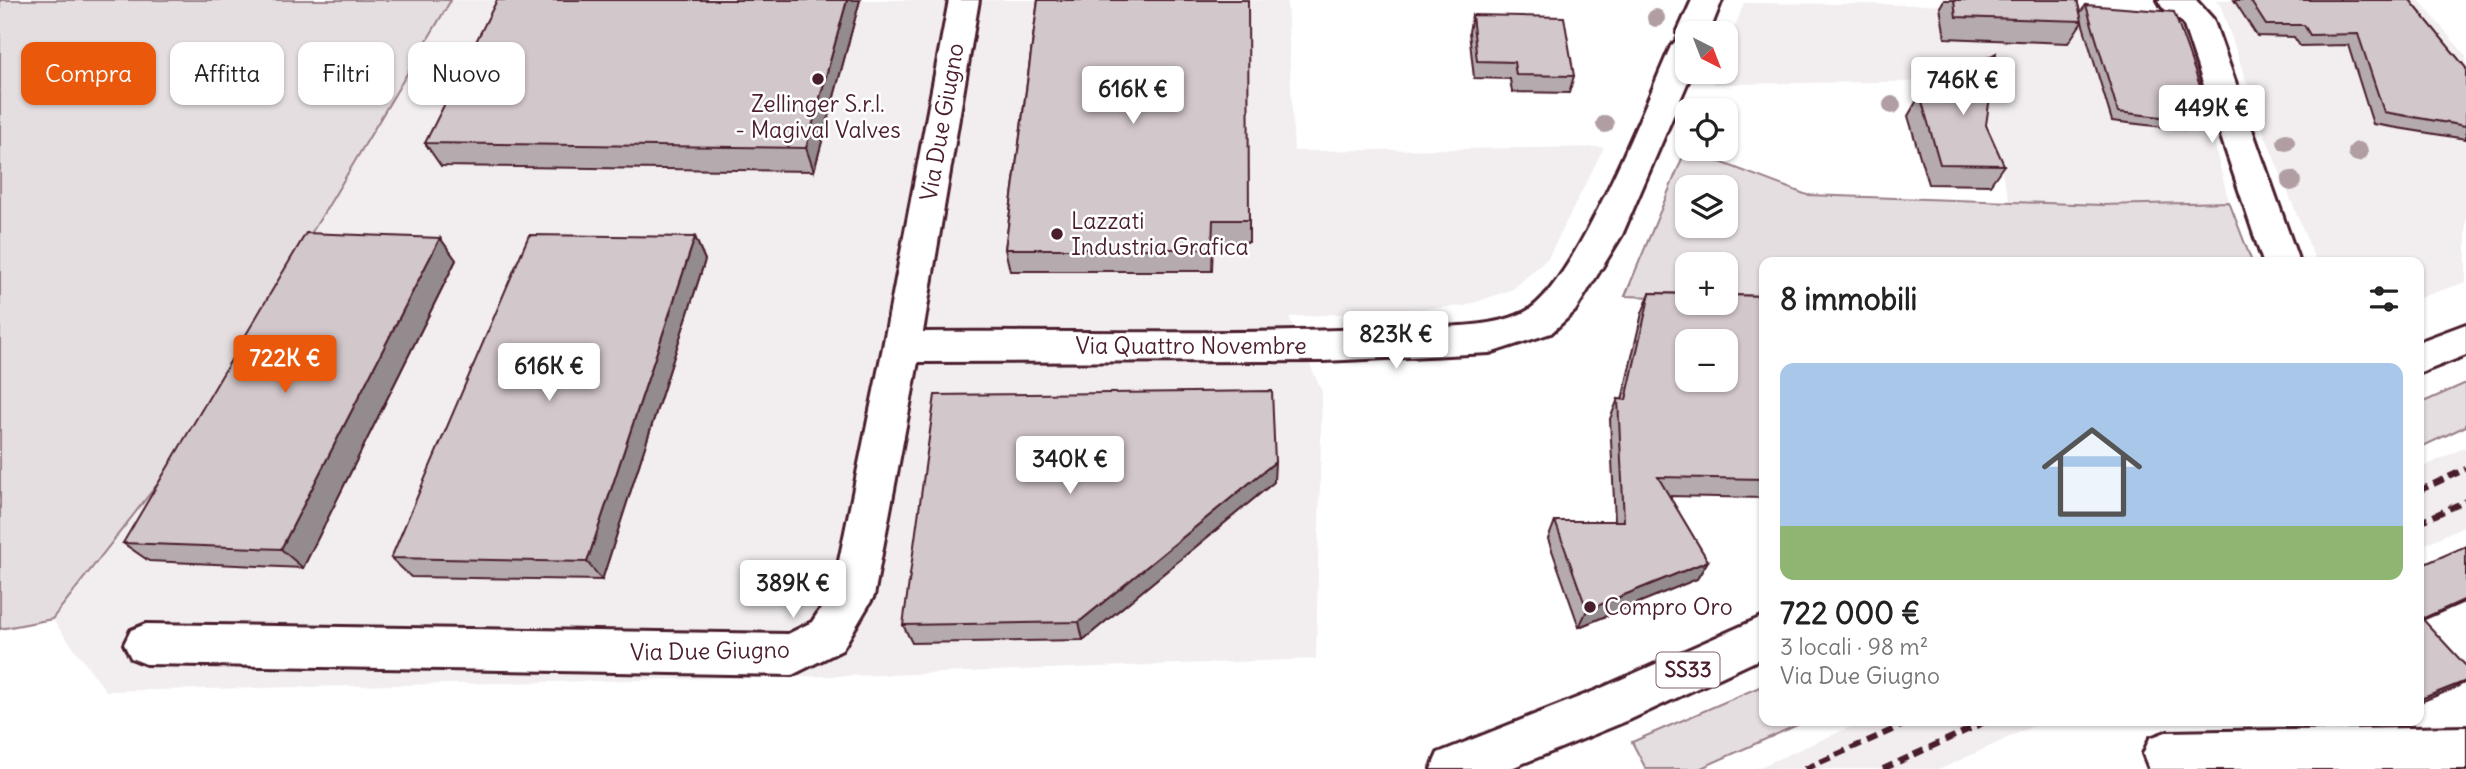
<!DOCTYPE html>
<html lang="it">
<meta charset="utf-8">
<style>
:root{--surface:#fff;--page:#f2f2f2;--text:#222;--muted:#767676;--accent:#ea580c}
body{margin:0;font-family:Delius,sans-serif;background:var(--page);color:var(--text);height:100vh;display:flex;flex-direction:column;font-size:26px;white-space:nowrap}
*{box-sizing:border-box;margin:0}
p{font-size:23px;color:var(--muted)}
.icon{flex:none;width:38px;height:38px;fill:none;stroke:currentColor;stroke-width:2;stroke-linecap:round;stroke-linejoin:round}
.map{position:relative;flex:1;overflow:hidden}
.side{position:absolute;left:1759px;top:257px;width:665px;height:469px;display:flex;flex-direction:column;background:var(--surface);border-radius:14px;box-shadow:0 2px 5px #0004}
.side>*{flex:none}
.top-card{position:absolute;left:21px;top:42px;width:665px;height:63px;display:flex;gap:14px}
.needle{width:46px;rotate:138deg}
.fabs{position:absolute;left:1675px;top:21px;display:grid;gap:14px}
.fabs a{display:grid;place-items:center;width:63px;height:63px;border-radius:14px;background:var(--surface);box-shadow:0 2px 5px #0004;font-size:35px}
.price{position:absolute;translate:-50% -60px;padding:0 16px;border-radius:7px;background:#fff;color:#222;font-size:23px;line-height:46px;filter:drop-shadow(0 2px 4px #0008)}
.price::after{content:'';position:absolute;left:50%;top:42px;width:21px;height:16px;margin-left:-10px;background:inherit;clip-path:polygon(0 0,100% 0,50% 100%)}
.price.active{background:var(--accent);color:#fff}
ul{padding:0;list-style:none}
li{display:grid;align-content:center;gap:14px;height:371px;padding:0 21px}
li span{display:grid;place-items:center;height:217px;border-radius:14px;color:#555}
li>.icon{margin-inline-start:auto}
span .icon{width:126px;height:126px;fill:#fffc;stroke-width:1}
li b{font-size:30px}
h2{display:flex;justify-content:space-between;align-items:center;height:84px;padding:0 21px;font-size:30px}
.pill{padding:0 24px;border-radius:14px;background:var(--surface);box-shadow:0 2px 5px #0004;font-size:24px;line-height:63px}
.pill.active{background:var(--accent);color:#fff}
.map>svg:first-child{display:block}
.built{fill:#f2eeef}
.green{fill:#e5dee0;stroke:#987e86;stroke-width:2;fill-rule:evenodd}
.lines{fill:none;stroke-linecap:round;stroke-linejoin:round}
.minor-casing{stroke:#4a1f2b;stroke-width:6}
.major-casing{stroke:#4a1f2b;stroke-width:6}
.minor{fill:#fff;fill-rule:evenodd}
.major{fill:#fff;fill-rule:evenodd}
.rail{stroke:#4a1f2b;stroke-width:6;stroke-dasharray:11 6;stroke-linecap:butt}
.tree{fill:#b19ea3}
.wall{fill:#b5abaf;stroke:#4a1f2b;stroke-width:2}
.shaded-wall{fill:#938b8e;stroke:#4a1f2b;stroke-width:2}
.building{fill:#d2c7cb;stroke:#4a1f2b;stroke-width:2;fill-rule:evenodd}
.poi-dot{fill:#4a1f2b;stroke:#fff;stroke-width:2.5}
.labels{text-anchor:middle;stroke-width:5;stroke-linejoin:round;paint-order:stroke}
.shield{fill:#fff;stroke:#80626b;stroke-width:2}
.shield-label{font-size:21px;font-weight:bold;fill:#4a1f2b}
.poi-label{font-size:23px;fill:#4a1f2b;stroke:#fff;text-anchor:start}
.street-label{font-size:23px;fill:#4a1f2b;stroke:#fff}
</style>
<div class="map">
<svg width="2466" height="769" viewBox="0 0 2466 769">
<rect width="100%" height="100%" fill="#fff"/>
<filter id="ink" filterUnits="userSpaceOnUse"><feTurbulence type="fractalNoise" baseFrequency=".0143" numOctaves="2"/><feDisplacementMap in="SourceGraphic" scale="14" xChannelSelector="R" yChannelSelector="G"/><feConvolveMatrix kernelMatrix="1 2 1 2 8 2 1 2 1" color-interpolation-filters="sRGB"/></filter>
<g filter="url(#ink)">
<g class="built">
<polygon points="451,0 1287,0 1294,151 1604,147 1548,258 1513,289 1465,306 1289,317 1322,392 1316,659 886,675 106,691 52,619 170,468"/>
<polygon points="2215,0 2419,0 2466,56 2466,282 2419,298 2418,262 2316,262 2264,133 2220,4"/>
<polygon points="1744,3 1940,5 1967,10 2059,6 2161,12 2185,29 2229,202 2102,205 2010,202 1977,81 1713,84 1717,72 1726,72 1726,50"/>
<polygon points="2466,447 2466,525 2419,547 2419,469"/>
<polygon points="1864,721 2044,721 1941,769 1755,769"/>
</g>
<g class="green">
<polygon points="0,0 451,0 330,203 246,338 170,468 52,619 0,629"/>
<path d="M1686,149l121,46 295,10 127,-3 23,60h-488v38l-38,-1v-35h-39v34l-62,-2zM1687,187h39v39h-39z"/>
<polygon points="2466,383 2466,426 2419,448 2419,404"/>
<polygon points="1764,685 1764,721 1806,721 1699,769 1646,769 1632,742"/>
</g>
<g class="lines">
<defs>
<g id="minor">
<path d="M949,0h30l-56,332c157,-1 315,3 471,-4 38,-2 96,2 131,-16 51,-27 120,-208 146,-266l9,-9 -3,-4 15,-33h30l-13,33h-22v39h5l-70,163 -47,76 -24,22 -61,20 -166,8 -406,1 -44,234 -32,54 -50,25 -646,-11 -15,-6 -7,-14 7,-14 15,-6 642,10 24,-12 21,-32 50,-243z"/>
<polygon points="2158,0 2196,0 2213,19 2299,262 2263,262 2183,23 2162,7"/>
<polygon points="2466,727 2466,769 2149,769 2143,754 2150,738 2166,732"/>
</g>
<g id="major">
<polygon points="2466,324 2466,355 2418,374 2418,342"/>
<polygon points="1764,616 1764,657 1629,720 1509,769 1431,769 1438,753 1597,690"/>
</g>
</defs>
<use href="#minor" class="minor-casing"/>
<use href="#major" class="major-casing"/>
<use href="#minor" class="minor"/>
<use href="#major" class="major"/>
<g class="rail">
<polyline points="2418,491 2466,469"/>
<polyline points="2418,523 2466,501"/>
<polyline points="1805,769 1912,721"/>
<polyline points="1883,769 1987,721"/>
</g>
</g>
<g class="tree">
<circle cx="1656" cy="18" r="9"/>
<circle cx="1892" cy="105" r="9"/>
<circle cx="1605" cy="124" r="9"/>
<circle cx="2286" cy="142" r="9"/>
<circle cx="2358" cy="152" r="10"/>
<circle cx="2291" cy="181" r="10"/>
</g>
<g class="wall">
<polygon points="860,0 814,171 441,166 425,143"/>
<polygon points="1038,0 1249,220 1249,242 1213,242 1212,271 1010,271 1005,249"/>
<polygon points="1944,0 2077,0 2080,13 2086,5 2213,123 2206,132 2112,121 2082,22 2068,43 1945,38 1940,7"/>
<polygon points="2234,0 2410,0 2466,68 2466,139 2373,124 2348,45 2300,46 2294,37 2257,36"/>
<polygon points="1472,15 1574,76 1569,93 1512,92 1510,79 1474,78 1469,32"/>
<polygon points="1920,95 2004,165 1990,185 1928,184 1908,116"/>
<polygon points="695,237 705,260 602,580 411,577 391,558"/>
<polygon points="440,238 456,260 303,568 149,561 123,543"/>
<polygon points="1650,293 1764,296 1764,498 1669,496 1708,561 1697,579 1579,627 1548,539 1555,521 1615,521 1610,419 1618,399 1622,400 1642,313"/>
<polygon points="1274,482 1083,640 912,643 903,625"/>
<polygon points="2289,721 2329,721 2323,724 2291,725"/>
</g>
<g class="shaded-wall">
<polygon points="847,0 860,0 814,171 806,148"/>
<polygon points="695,237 705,260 602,580 587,562"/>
<polygon points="440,238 456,260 303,568 281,549"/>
<polygon points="1275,462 1274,482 1083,640 1079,622"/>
<polygon points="1708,561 1697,579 1579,627 1587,610"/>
<polygon points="2466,599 2466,601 2418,622 2424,618"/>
<polygon points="2466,681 2466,682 2453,689 2418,703 2418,700"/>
</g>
<g class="building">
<polygon points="497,0 847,0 806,148 425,143"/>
<polygon points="1038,0 1248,0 1249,220 1213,220 1212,249 1005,249"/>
<polygon points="1954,0 2077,0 2082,21 1956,17"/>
<polygon points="2250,0 2410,0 2466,68 2466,126 2384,112 2358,34 2310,35 2304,25 2266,25"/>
<polygon points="2086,5 2174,12 2213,123 2118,112"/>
<polygon points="1472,15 1564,17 1574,76 1516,75 1514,62 1477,61"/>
<polygon points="1996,53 1986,125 2004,165 1940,164 1920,95"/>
<polygon points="306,233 440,238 281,549 123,543"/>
<polygon points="529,235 695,237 587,562 391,558"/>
<path d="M1650,293l37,1v9h39v-8l38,1v183l-106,-2 50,84 -121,49 -32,-89h69l-6,-122 8,1zM1687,341h39v39h-39z"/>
<polygon points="1272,391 1275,462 1079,622 903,625 935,395"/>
<polygon points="2466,546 2466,599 2424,618 2418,613 2418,567"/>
<polygon points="2418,614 2466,666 2466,681 2418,700"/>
</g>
</g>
<g class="poi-dot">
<circle cx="818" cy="79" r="7"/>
<circle cx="1057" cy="234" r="7"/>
<circle cx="1590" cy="607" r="7"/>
</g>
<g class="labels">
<rect class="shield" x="1656.5" y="652.5" width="63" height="35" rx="5"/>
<g class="shield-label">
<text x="1688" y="677">SS33</text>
</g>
<g class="poi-label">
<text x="818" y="112" text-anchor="middle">Zellinger S.r.l.<tspan x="818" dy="26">- Magival Valves</tspan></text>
<text x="1071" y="229">Lazzati<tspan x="1071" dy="26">Industria Grafica</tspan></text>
<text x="1604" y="615">Compro Oro</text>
</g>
<g class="street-label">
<text transform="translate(942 122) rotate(-80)" y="8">Via Due Giugno</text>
<text x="1191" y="354">Via Quattro Novembre</text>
<text transform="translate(710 651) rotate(-1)" y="8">Via Due Giugno</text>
</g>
</g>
</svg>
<div class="fabs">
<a><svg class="needle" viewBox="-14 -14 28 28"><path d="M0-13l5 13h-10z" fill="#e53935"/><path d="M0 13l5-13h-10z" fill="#767676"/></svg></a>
<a><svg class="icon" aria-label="locate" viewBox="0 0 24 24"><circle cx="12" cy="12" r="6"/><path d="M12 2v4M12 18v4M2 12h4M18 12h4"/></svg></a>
<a><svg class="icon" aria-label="layers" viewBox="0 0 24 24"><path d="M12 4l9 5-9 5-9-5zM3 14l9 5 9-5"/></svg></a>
<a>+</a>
<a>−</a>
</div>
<b class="price" style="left:1963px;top:117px">746K €</b>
<b class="price" style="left:1133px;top:126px">616K €</b>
<b class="price" style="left:2212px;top:145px">449K €</b>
<b class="price" style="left:1396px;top:371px">823K €</b>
<b class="price active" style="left:285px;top:395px">722K €</b>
<b class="price" style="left:549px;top:403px">616K €</b>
<b class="price" style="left:1070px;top:496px">340K €</b>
<b class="price" style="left:793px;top:620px">389K €</b>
<div class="top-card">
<a class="pill active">Compra</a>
<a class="pill">Affitta</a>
<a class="pill">Filtri</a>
<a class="pill">Nuovo</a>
</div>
<section class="side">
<h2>8 immobili<svg class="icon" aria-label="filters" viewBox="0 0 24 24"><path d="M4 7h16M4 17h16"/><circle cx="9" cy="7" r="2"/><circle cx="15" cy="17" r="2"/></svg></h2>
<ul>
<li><span style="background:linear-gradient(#a9c7e8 75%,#8fb573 0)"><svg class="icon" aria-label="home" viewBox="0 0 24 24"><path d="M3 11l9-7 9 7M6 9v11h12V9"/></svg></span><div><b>722 000 €</b><p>3 locali · 98 m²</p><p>Via Due Giugno</p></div></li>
</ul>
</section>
</div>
